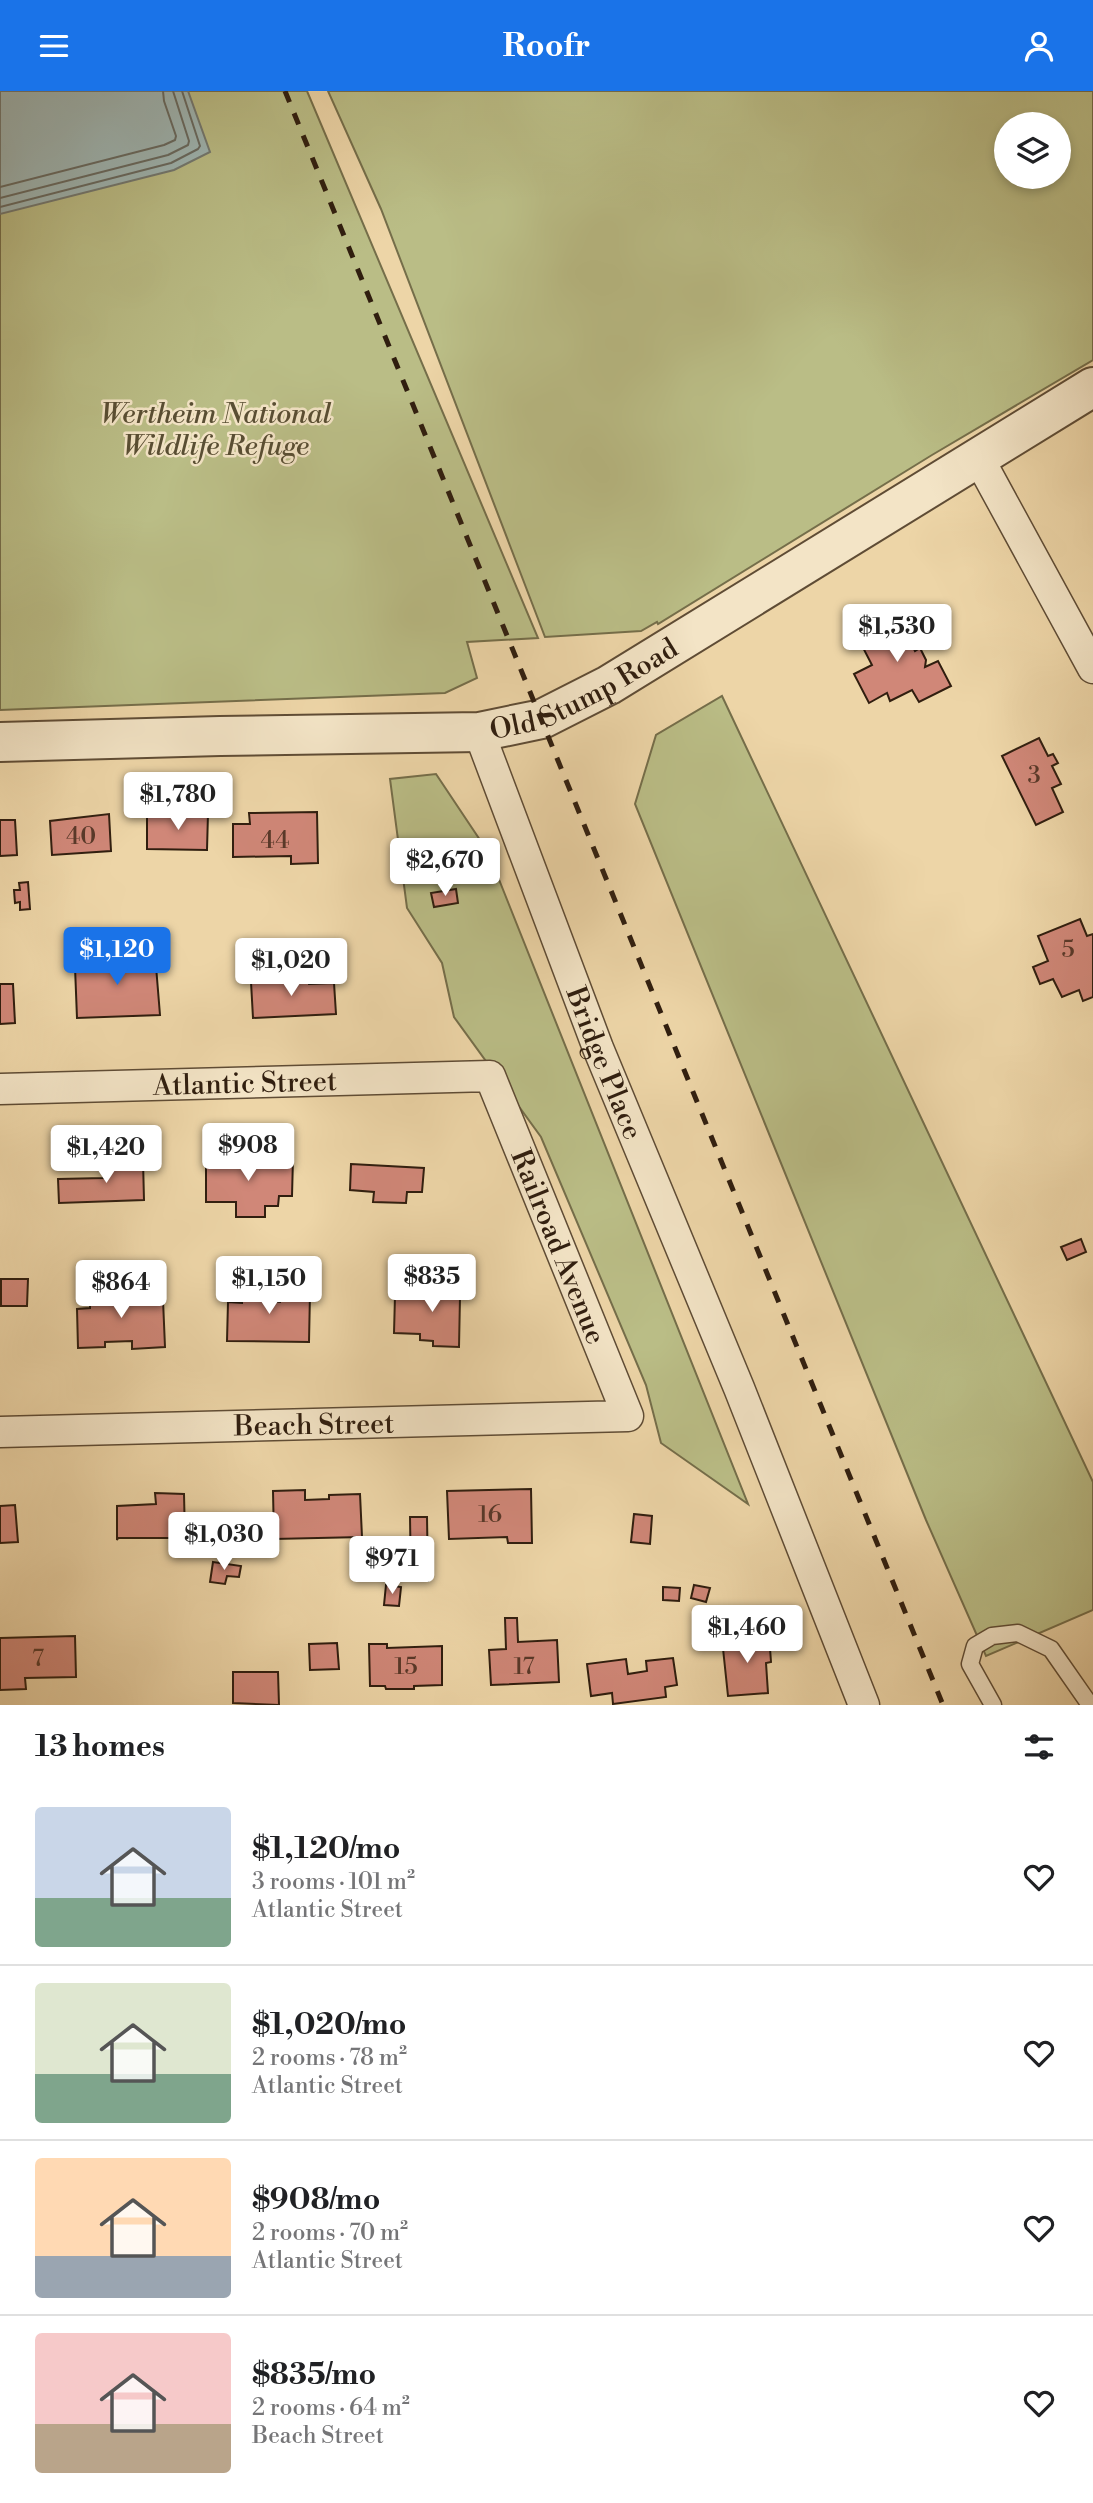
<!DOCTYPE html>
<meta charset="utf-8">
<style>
:root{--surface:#fff;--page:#f6f6f6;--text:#202124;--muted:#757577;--line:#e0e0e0;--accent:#1a73e8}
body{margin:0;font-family:"Libre Bodoni",serif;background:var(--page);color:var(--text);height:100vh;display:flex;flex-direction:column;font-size:26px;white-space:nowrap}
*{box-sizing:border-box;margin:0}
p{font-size:23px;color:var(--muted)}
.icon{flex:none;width:38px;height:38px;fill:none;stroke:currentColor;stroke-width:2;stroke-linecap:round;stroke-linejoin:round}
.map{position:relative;height:1614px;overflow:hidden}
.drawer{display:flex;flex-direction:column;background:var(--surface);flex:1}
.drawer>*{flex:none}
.tools{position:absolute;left:994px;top:21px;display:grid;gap:14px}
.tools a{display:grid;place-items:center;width:77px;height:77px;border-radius:50%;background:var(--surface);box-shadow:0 4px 10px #0003;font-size:35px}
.price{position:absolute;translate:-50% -60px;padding:0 16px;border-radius:7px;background:#fff;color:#222;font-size:23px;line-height:46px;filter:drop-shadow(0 2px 4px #0008)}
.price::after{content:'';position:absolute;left:50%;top:42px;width:21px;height:16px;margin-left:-10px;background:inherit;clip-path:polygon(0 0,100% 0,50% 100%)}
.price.current{background:var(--accent);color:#fff}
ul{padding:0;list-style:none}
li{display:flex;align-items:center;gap:21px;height:175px;padding:0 35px}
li+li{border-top:2px solid var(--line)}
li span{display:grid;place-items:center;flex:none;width:196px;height:140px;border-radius:7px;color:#555}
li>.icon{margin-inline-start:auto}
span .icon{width:84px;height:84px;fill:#fffc;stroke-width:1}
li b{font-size:30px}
h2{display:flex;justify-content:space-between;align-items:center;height:84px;padding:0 35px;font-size:30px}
header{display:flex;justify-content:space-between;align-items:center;height:91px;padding:0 35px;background:var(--accent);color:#fff;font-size:32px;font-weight:700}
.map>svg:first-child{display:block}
.green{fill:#babd86;stroke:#756e4a;stroke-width:2;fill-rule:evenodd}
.water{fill:#9eb6b4;stroke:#727972;stroke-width:2}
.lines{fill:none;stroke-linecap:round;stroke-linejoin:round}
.shore{stroke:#676a62;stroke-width:2}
.building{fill:#d08778;stroke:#301e0f;stroke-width:2}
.service-casing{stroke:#5f4c35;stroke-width:19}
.minor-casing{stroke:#5f4c35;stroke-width:33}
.tertiary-casing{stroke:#5f4c35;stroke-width:42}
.service{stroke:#f3e4c6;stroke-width:16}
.minor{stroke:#f3e4c6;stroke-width:30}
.tertiary{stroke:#f3e4c6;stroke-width:38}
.rail{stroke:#301e0f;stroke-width:5;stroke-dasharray:12 12;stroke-linecap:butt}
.labels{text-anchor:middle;stroke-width:5;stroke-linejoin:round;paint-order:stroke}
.number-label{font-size:24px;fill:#583829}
.park-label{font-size:28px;font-style:italic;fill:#594e33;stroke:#f3e4c6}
.street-label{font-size:28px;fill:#301e0f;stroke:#f3e4c6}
</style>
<header><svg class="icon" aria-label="menu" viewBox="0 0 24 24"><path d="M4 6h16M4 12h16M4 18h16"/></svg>Roofr<svg class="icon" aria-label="person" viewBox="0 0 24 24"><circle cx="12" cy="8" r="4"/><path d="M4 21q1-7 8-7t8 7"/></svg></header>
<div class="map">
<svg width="1093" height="1614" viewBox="0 0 1093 1614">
<rect width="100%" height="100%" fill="#edd5a7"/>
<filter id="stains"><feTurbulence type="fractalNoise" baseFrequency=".00286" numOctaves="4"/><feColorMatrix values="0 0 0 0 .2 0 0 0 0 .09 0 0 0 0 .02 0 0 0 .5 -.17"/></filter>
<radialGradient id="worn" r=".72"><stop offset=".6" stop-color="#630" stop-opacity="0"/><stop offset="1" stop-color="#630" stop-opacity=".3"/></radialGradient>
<g class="green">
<polygon points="0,0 307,0 538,547 467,551 477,587 445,602 0,619"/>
<path d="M328,0h765v269l-161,95 -274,169 -1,-2 -16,9 -96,6 -164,-428zM1006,33h53v53h-53z"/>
<polygon points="722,605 1093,1391 1093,1519 986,1565 926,1429 635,713 656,644"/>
<polygon points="436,683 488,761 748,1413 661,1352 646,1294 541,1046 454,926 442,872 407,817 390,688"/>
</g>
<polygon class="water" points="0,0 188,0 210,61 174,79 0,123"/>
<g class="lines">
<g class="shore">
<polyline points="0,96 164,54 175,49 176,45 164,10 163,0"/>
<polyline points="0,107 168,64 188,54 189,50 173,0"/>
<polyline points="0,116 171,72 198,58 200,55 182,0"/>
</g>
</g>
<g class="building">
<polygon points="895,526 907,530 914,542 912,554 915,560 920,557 926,569 925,576 938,570 951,595 919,611 912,599 890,610 887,602 869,612 854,583 872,574 857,545"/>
<polygon points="1039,647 1048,665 1053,663 1058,672 1052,675 1061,693 1052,697 1063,721 1036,734 1002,665"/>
<polygon points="317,721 318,772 291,773 291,765 233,766 233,733 250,733 249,722"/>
<polygon points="179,722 208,722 207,759 147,758 147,725 179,726"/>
<polygon points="109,723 111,760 52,764 50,730"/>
<polygon points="0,729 15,729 17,764 0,765"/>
<polygon points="28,791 30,818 20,819 20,811 15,812 14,799 20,799 19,792"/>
<polygon points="456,798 458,812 434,816 431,802"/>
<polygon points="1080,828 1087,845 1093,843 1093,906 1083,910 1079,899 1062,906 1053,888 1040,893 1033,876 1048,870 1038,845"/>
<polygon points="124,856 124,865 138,865 139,876 156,875 160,924 77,927 75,876 101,875 100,857"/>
<polygon points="267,879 282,879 283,890 308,889 309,893 334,892 336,923 253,927 251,891 267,890"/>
<polygon points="0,893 13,893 15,932 0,933"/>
<polygon points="206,1065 240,1065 240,1073 264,1073 264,1068 293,1067 292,1105 279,1105 278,1115 265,1115 265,1126 236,1126 236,1111 206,1111"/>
<polygon points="143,1069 144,1109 59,1112 58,1088 104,1087 103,1070"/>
<polygon points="351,1073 424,1077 422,1101 407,1101 406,1112 373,1111 374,1101 350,1099"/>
<polygon points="1081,1148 1086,1161 1067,1169 1061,1156"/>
<polygon points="437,1183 457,1184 456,1206 460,1206 459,1256 433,1255 433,1250 420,1249 420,1243 394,1242 395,1205 437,1207"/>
<polygon points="1,1188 28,1188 27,1215 1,1215"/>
<polygon points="248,1190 271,1190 271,1210 280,1211 281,1202 310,1202 309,1251 227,1250 228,1211 242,1212 242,1206 248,1206"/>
<polygon points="133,1195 133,1210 163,1209 165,1256 132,1258 132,1250 105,1251 105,1256 78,1257 77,1218 90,1217 90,1206 102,1206 101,1196"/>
<polygon points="531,1398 532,1452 508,1452 507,1446 449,1448 447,1400"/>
<polygon points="305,1399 305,1409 329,1408 329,1404 360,1403 362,1446 274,1448 273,1400"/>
<polygon points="155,1402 184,1403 185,1447 118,1447 117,1449 117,1415 156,1413"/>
<polygon points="15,1414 18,1451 0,1452 0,1415"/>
<polygon points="634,1423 652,1425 650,1453 631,1451"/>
<polygon points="410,1426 427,1426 428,1490 411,1490"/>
<polygon points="213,1471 241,1475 239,1486 227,1485 225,1493 210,1491"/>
<polygon points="386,1494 401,1496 399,1515 384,1514"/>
<polygon points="694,1494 710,1497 706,1511 691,1507"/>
<polygon points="663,1496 680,1497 679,1510 663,1509"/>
<polygon points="505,1527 517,1527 518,1551 557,1549 559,1591 491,1594 489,1559 506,1558"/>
<polygon points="769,1544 771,1571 766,1572 768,1602 728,1605 722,1548"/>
<polygon points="75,1545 76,1586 25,1587 26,1598 0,1599 0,1547"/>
<polygon points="337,1552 339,1578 310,1579 309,1553"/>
<polygon points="369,1553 387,1553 387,1557 442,1555 442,1594 414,1595 414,1598 386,1598 385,1595 370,1595"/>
<polygon points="673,1567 677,1594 665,1596 666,1606 613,1613 612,1602 591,1605 587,1573 626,1568 628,1583 647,1580 646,1570"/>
<polygon points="233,1581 278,1581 279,1614 233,1612"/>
</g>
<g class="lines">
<defs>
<polyline id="service" points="993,1614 970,1573 975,1555 992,1545 1018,1542 1051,1558 1090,1614"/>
<g id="minor">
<polyline points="979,368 1093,577"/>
<path id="s1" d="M479,641l119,316 141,340 125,317"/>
<path id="s2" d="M0,998l490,-13 138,340 -628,16"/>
</g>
<g id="tertiary">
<path id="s3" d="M0,651l220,-6 259,-4 63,-13 67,-34 484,-298"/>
</g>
</defs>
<use href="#service" class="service-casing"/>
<use href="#minor" class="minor-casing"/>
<use href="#tertiary" class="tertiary-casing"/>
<use href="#service" class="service"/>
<use href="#minor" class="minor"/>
<use href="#tertiary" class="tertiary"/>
<polyline class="rail" points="285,0 943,1614"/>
</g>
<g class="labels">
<g class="number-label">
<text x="1034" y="692">3</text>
<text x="81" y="753">40</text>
<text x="275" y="757">44</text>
<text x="1068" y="866">5</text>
<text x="490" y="1431">16</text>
<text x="38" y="1575">7</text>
<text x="406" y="1583">15</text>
<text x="524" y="1583">17</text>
</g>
<g class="park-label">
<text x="216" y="332">Wertheim National<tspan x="216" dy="32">Wildlife Refuge</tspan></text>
</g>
<g class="street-label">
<text dy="10" stroke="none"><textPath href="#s3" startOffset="593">Old Stump Road</textPath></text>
<text dy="10" stroke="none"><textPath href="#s1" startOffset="354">Bridge Place</textPath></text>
<text dy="10" stroke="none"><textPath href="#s2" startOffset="245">Atlantic Street</textPath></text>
<text dy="10" stroke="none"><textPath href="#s2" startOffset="674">Railroad Avenue</textPath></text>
<text transform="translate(314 1333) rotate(-1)" y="10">Beach Street</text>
</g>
</g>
<rect width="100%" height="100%" filter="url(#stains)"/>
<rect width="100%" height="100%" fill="url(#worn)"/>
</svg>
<div class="tools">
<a><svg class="icon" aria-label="layers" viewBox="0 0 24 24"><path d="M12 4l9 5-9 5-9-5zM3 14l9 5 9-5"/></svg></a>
</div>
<b class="price" style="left:897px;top:573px">$1,530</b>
<b class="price" style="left:178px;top:741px">$1,780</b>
<b class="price" style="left:445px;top:807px">$2,670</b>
<b class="price current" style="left:117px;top:896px">$1,120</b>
<b class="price" style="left:291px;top:907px">$1,020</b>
<b class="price" style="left:248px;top:1092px">$908</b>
<b class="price" style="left:106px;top:1094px">$1,420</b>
<b class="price" style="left:432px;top:1223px">$835</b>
<b class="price" style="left:269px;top:1225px">$1,150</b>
<b class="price" style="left:121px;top:1229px">$864</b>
<b class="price" style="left:224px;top:1481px">$1,030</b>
<b class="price" style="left:392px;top:1505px">$971</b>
<b class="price" style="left:747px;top:1574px">$1,460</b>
</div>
<section class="drawer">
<h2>13 homes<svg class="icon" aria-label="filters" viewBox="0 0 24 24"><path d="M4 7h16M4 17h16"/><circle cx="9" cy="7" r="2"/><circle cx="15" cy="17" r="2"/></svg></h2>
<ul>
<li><span style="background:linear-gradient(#c9d6e8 65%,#7fa58c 0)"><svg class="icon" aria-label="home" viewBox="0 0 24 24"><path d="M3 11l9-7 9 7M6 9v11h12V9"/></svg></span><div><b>$1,120/mo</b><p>3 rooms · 101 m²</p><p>Atlantic Street</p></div><svg class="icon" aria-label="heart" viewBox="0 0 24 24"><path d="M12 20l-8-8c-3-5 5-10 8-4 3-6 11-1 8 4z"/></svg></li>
<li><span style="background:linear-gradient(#dfe7d0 65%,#7fa58c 0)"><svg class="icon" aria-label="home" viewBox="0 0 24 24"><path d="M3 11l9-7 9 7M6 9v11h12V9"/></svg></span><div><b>$1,020/mo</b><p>2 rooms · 78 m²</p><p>Atlantic Street</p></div><svg class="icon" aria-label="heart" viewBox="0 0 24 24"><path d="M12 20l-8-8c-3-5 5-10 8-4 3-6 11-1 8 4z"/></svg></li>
<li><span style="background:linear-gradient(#ffd9b3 70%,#9aa5b1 0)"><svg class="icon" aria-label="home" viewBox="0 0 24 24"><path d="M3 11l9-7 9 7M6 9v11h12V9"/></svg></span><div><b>$908/mo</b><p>2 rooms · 70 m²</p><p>Atlantic Street</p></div><svg class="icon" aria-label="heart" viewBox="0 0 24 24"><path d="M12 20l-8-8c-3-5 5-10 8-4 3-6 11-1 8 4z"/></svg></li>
<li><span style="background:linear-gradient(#f6c9c9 65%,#b9a48a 0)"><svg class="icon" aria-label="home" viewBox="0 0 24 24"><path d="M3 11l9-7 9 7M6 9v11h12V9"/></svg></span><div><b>$835/mo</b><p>2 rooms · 64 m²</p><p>Beach Street</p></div><svg class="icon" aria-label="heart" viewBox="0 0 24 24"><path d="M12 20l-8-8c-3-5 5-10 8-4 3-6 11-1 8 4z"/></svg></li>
</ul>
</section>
